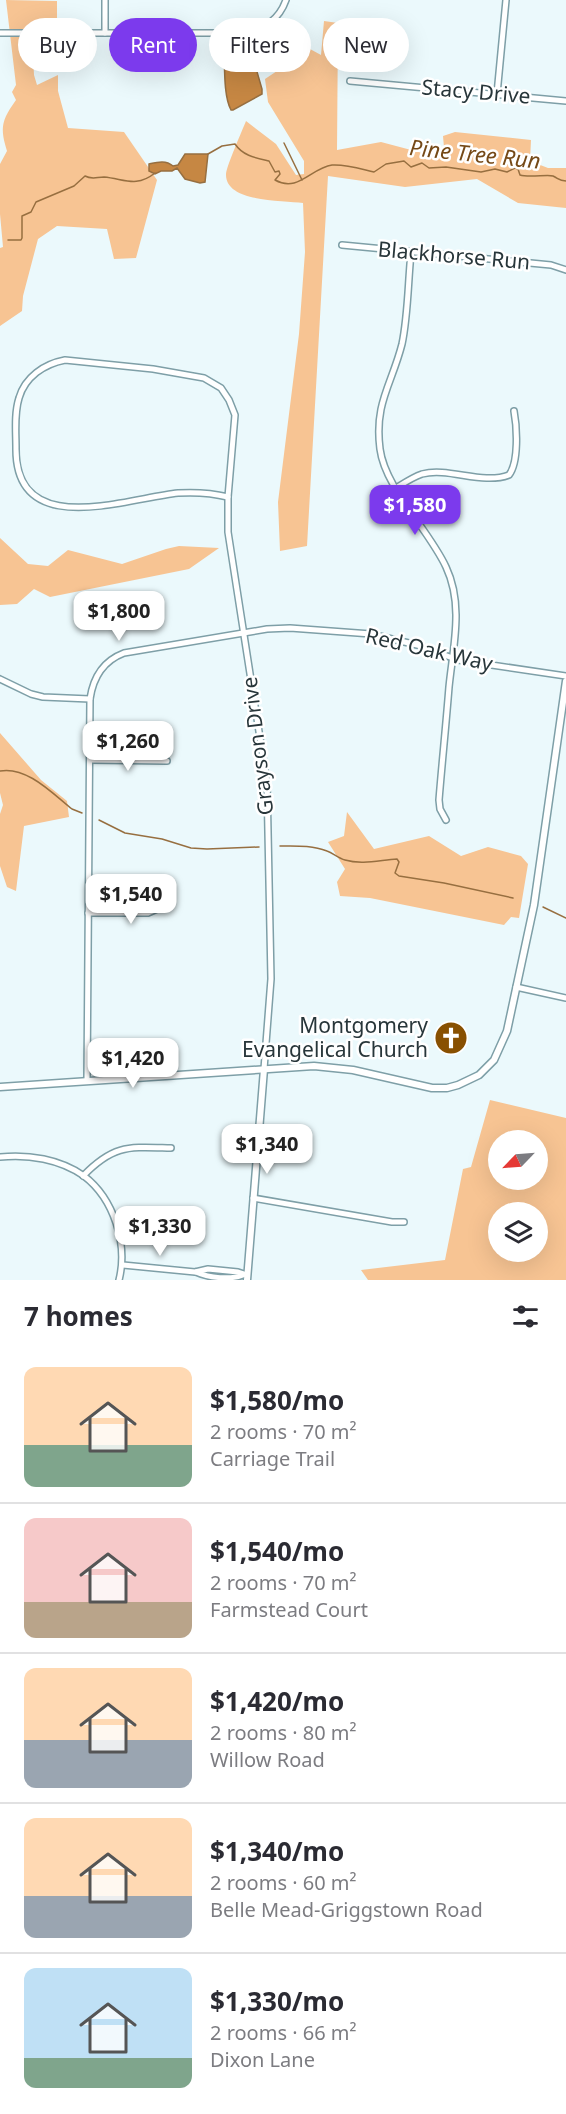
<!DOCTYPE html>
<meta charset="utf-8">
<style>
:root{--surface:#fff;--page:#f2f2f3;--text:#2b2b33;--muted:#7c7c81;--line:#e1e1e2;--accent:#7c3aed}
body{margin:0;font-family:"Noto Sans",sans-serif;background:var(--page);color:var(--text);height:100vh;display:flex;flex-direction:column;font-size:22px;white-space:nowrap}
*{box-sizing:border-box;margin:0}
p{font-size:20px;color:var(--muted)}
.icon{flex:none;width:33px;height:33px;fill:none;stroke:currentColor;stroke-width:2;stroke-linecap:round;stroke-linejoin:round}
.map{position:relative;height:1280px;overflow:hidden}
.drawer{display:flex;flex-direction:column;background:var(--surface);flex:1}
.drawer>*{flex:none}
.guide{position:absolute;left:18px;top:18px;width:531px;height:54px;display:flex;gap:12px}
.needle{width:39px;rotate:245deg}
.fabs{position:absolute;left:488px;top:1130px;display:grid;gap:12px}
.fabs a{display:grid;place-items:center;width:60px;height:60px;border-radius:50%;background:var(--surface);box-shadow:0 6px 24px #0002;font-size:30px}
.price{position:absolute;translate:-50% -51px;padding:0 14px;border-radius:12px;background:#fff;color:#222;font-size:20px;line-height:39px;filter:drop-shadow(0 2px 3px #0008)}
.price::after{content:'';position:absolute;left:50%;top:36px;width:18px;height:14px;margin-left:-9px;background:inherit;clip-path:polygon(0 0,100% 0,50% 100%)}
.price.on{background:var(--accent);color:#fff}
ul{padding:0;list-style:none}
li{display:flex;align-items:center;gap:18px;height:150px;padding:0 24px}
li+li{border-top:2px solid var(--line)}
li span{display:grid;place-items:center;flex:none;width:168px;height:120px;border-radius:12px;color:#555}
li>.icon{margin-inline-start:auto}
span .icon{width:72px;height:72px;fill:#fffc;stroke-width:1}
li b{font-size:26px}
h2{display:flex;justify-content:space-between;align-items:center;height:72px;padding:0 24px;font-size:26px}
.chip{padding:0 21px;border-radius:27px;background:var(--surface);box-shadow:0 6px 24px #0002;font-size:21px;line-height:54px}
.chip.on{background:var(--accent);color:#fff}
.map>svg:first-child{display:block}
.green{fill:#f7c493;fill-rule:evenodd}
.water{fill:#c68743;stroke:#976f40;stroke-width:1.5}
.lines{fill:none;stroke-linecap:round;stroke-linejoin:round}
.stream{stroke:#976f40;stroke-width:1.5}
.minor-casing{stroke:#7e9fa7;stroke-width:8}
.tertiary-casing{stroke:#7e9fa7;stroke-width:9}
.minor{stroke:#fff;stroke-width:5}
.tertiary{stroke:#fff;stroke-width:6}
.labels{text-anchor:middle;stroke-width:5;stroke-linejoin:round;paint-order:stroke}
.street-label{font-size:21px;fill:#28363a;stroke:#fff}
.poi-label{font-size:21px;fill:#28363a;stroke:#fff;text-anchor:end}
.water-label{font-size:22px;font-style:italic;fill:#754917;stroke:#fff}
</style>
<div class="map">
<svg width="566" height="1280" viewBox="0 0 566 1280">
<rect width="100%" height="100%" fill="#ebf9fc"/>
<g class="green">
<path d="M6,0l51,1v32l-25,-1 2,43 3,10 21,-10v16l10,37 56,4 33,48 -21,78 -22,1 -7,-30 -50,-3 -19,13 -15,57 -1,15 -22,15v-78l3,-1 -3,-33v-50l7,-13c-7,-23 -6,-30 9,-51l-4,-8 4,-7z"/>
<path d="M324,21l14,2 -1,127 44,-8 64,17 -2,-23 12,-4 76,8 -1,21 18,7h18v40l-48,-5 -41,-24 -72,8 -77,-11 -21,370 -27,5 -2,-49 21,-168 6,-82 -2,-49c-19,-3 -78,0 -77,-29 1,-9 16,-43 20,-53l30,23 20,31 8,-1v-13l-36,-59 -3,-23 45,-30 11,6z"/>
<polygon points="0,538 28,564 48,566 68,550 122,564 166,549 179,546 219,548 189,569 50,597 34,589 17,604 0,605"/>
<polygon points="0,733 41,780 67,801 69,817 24,826 16,891 7,887 0,866 0,814 3,805 0,793"/>
<polygon points="347,812 374,849 429,836 461,856 488,847 521,856 528,864 519,918 511,917 504,925 370,898 340,896 337,882 345,869 328,842 344,836"/>
<path d="M490,1100l76,18v162h-198l-7,-10 84,-10 18,-91 8,-2zM498,1140h39v39h-39zM498,1212h39v39h-39z"/>
</g>
<g class="water">
<path d="M227,43l21,2 3,6 11,38v5l-29,16h-2c-8,-15 -6,-46 -7,-63z"/>
<path d="M185,154h23l-3,28 -5,1 -15,-4 -8,-11 -5,3h-11l-6,3 -6,-3v-7c9,-2 17,-4 24,2l5,-1z"/>
</g>
<g class="lines">
<g class="stream">
<polyline points="284,143 302,180"/>
<path d="M208,154l14,-8 13,-2c8,12 21,14 34,17l6,11 4,-1 1,3 -5,6c23,13 36,-12 57,-15 14,-1 29,4 42,7l12,-8 18,-3 7,6 11,-4 7,5 17,-1 35,5 14,-3 12,3 8,-4 3,1 2,6c9,3 28,-1 33,1 6,3 6,5 13,5"/>
<path d="M8,240h13l1,-2v-22l9,-4 5,-10 38,-16 11,-10c7,4 12,1 19,1 21,2 32,11 51,-4"/>
<path d="M0,771c27,-5 53,23 72,38l10,4"/>
<polyline points="99,820 125,833 162,839 191,848 207,849 259,847"/>
<path d="M280,846c16,0 32,-1 47,5 6,2 11,7 18,9 17,5 35,0 52,-1l2,3 -4,11 4,3 45,7 69,15"/>
<polyline points="543,907 566,918"/>
</g>
<defs>
<g id="minor">
<polyline points="105,0 105,33"/>
<path d="M0,33h245c20,-5 34,-13 41,-33"/>
<polyline points="350,81 566,101"/>
<polyline points="497,94 506,0"/>
<polyline points="342,245 551,265 566,270"/>
<path d="M411,253c-3,29 -3,63 -9,91 -10,40 -28,59 -22,105 5,39 49,81 66,118 18,38 7,80 3,120 -3,38 -7,76 -10,113l1,9 6,11"/>
<path d="M65,360l88,9 51,9 17,10 8,12 6,15 -7,82c-16,-4 -33,-5 -50,-4 -54,6 -163,47 -162,-45 0,-16 -2,-34 3,-50 6,-21 25,-34 46,-38z"/>
<path d="M396,488c8,-5 17,-11 26,-14 27,-7 60,11 87,1 10,-13 8,-48 5,-64"/>
<polyline points="228,497 228,532 267,783 271,979 264,1069"/>
<polyline points="0,679 31,694 43,697 90,699"/>
<polyline points="90,760 167,761"/>
<polyline points="88,913 148,913 166,905"/>
<polyline points="516,987 566,998"/>
<path d="M87,1081l3,-382c3,-21 13,-38 34,-46l143,-24 23,-1 81,6 46,11 41,15 108,16"/>
<path d="M0,1157c28,-3 60,2 84,19 30,23 44,68 35,104"/>
<path d="M83,1176c31,-32 46,-29 88,-28"/>
<polyline points="253,1198 392,1222 404,1222"/>
<polyline points="123,1265 195,1272 208,1269 238,1272 247,1275"/>
<path d="M196,1272c13,6 35,8 47,3"/>
</g>
<g id="tertiary">
<polyline points="0,1087 314,1066 353,1070 432,1088 447,1088 458,1085 479,1075 494,1060 507,1031 534,905 566,681"/>
<polyline points="247,1280 264,1069"/>
</g>
</defs>
<use href="#minor" class="minor-casing"/>
<use href="#tertiary" class="tertiary-casing"/>
<use href="#minor" class="minor"/>
<use href="#tertiary" class="tertiary"/>
</g>
<defs>
<symbol id="church-disc" viewBox="-11 -11 22 22"><circle r="9.5" fill="#885001" stroke="#fff"/><path d="M-1.2-6h2.4v3.5h3.3v2.4h-3.3V6h-2.4V-.1h-3.3v-2.4h3.3Z" fill="#fff"/></symbol>
</defs>
<g fill-rule="evenodd">
<use href="#church-disc" x="432" y="1019" width="38" height="38"/>
</g>
<g class="labels">
<g class="street-label">
<text transform="translate(476 92) rotate(5)" y="7">Stacy Drive</text>
<text transform="translate(454 256) rotate(5)" y="7">Blackhorse Run</text>
<text transform="translate(429 650) rotate(13)" y="7">Red Oak Way</text>
<text transform="translate(258 746) rotate(-97)" y="7">Grayson Drive</text>
</g>
<g class="poi-label">
<text x="428" y="1033">Montgomery<tspan x="428" dy="24">Evangelical Church</tspan></text>
</g>
<g class="water-label">
<text transform="translate(475 154) rotate(6)" y="8">Pine Tree Run</text>
</g>
</g>
</svg>
<div class="fabs">
<a><svg class="needle" viewBox="-14 -14 28 28"><path d="M0-13l5 13h-10z" fill="#e53935"/><path d="M0 13l5-13h-10z" fill="#7c7c81"/></svg></a>
<a><svg class="icon" aria-label="layers" viewBox="0 0 24 24"><path d="M12 4l9 5-9 5-9-5zM3 14l9 5 9-5"/></svg></a>
</div>
<b class="price on" style="left:415px;top:536px">$1,580</b>
<b class="price" style="left:119px;top:642px">$1,800</b>
<b class="price" style="left:128px;top:772px">$1,260</b>
<b class="price" style="left:131px;top:925px">$1,540</b>
<b class="price" style="left:133px;top:1089px">$1,420</b>
<b class="price" style="left:267px;top:1175px">$1,340</b>
<b class="price" style="left:160px;top:1257px">$1,330</b>
<div class="guide">
<a class="chip">Buy</a>
<a class="chip on">Rent</a>
<a class="chip">Filters</a>
<a class="chip">New</a>
</div>
</div>
<section class="drawer">
<h2>7 homes<svg class="icon" aria-label="filters" viewBox="0 0 24 24"><path d="M4 7h16M4 17h16"/><circle cx="9" cy="7" r="2"/><circle cx="15" cy="17" r="2"/></svg></h2>
<ul>
<li><span style="background:linear-gradient(#ffd9b3 65%,#7fa58c 0)"><svg class="icon" aria-label="home" viewBox="0 0 24 24"><path d="M3 11l9-7 9 7M6 9v11h12V9"/></svg></span><div><b>$1,580/mo</b><p>2 rooms · 70 m²</p><p>Carriage Trail</p></div></li>
<li><span style="background:linear-gradient(#f6c9c9 70%,#b9a48a 0)"><svg class="icon" aria-label="home" viewBox="0 0 24 24"><path d="M3 11l9-7 9 7M6 9v11h12V9"/></svg></span><div><b>$1,540/mo</b><p>2 rooms · 70 m²</p><p>Farmstead Court</p></div></li>
<li><span style="background:linear-gradient(#ffd9b3 60%,#9aa5b1 0)"><svg class="icon" aria-label="home" viewBox="0 0 24 24"><path d="M3 11l9-7 9 7M6 9v11h12V9"/></svg></span><div><b>$1,420/mo</b><p>2 rooms · 80 m²</p><p>Willow Road</p></div></li>
<li><span style="background:linear-gradient(#ffd9b3 65%,#9aa5b1 0)"><svg class="icon" aria-label="home" viewBox="0 0 24 24"><path d="M3 11l9-7 9 7M6 9v11h12V9"/></svg></span><div><b>$1,340/mo</b><p>2 rooms · 60 m²</p><p>Belle Mead-Griggstown Road</p></div></li>
<li><span style="background:linear-gradient(#bfe0f5 75%,#7fa58c 0)"><svg class="icon" aria-label="home" viewBox="0 0 24 24"><path d="M3 11l9-7 9 7M6 9v11h12V9"/></svg></span><div><b>$1,330/mo</b><p>2 rooms · 66 m²</p><p>Dixon Lane</p></div></li>
</ul>
</section>
